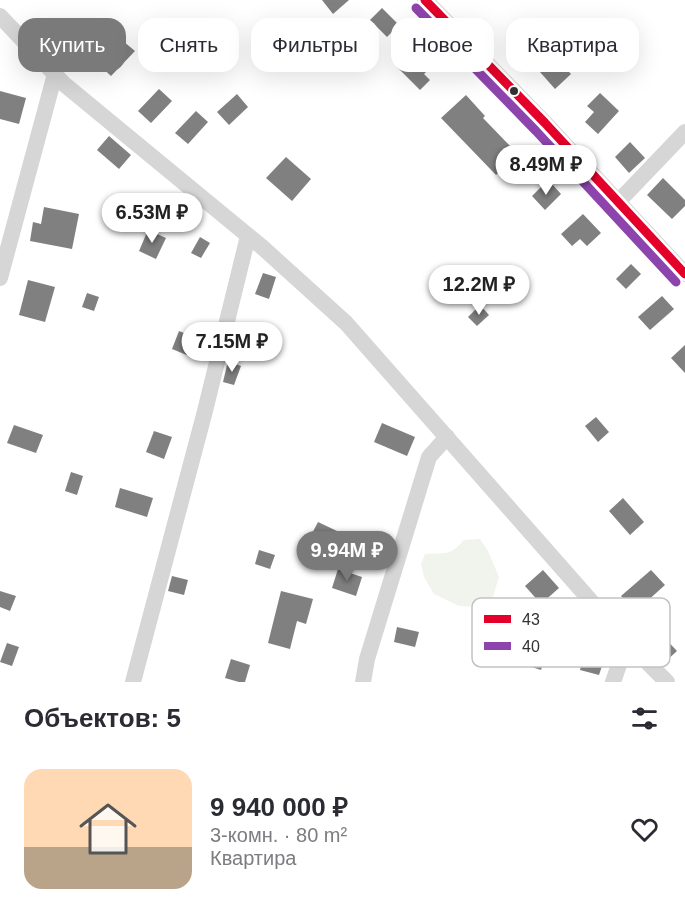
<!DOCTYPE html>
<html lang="ru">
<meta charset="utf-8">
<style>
:root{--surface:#fff;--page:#f2f2f3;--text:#2b2b33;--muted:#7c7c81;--accent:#7a7a7a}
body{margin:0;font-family:Arial,sans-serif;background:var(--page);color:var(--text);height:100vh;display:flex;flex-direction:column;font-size:22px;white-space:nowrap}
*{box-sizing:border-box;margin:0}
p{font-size:20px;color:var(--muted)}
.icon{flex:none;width:33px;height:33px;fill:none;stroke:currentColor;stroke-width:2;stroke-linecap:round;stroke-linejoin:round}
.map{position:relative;height:682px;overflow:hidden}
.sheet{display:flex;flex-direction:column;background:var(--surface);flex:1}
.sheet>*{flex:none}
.guide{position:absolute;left:18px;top:18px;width:650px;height:54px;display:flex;gap:12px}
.price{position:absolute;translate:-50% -51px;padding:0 14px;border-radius:21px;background:#fff;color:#222;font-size:20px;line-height:39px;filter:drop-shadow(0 2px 3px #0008)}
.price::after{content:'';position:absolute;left:50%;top:36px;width:18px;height:14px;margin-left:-9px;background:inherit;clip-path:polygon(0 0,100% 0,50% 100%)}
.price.active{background:var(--accent);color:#fff}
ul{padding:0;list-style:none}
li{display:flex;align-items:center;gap:18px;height:150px;padding:0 24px}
li span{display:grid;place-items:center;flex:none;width:168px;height:120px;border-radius:18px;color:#555}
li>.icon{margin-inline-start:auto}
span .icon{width:72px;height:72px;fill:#fffc;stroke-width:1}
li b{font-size:26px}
h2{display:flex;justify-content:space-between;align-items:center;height:72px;padding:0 24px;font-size:26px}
.pill{padding:0 21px;border-radius:18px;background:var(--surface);box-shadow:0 6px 24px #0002;font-size:21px;line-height:54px}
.pill.active{background:var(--accent);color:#fff}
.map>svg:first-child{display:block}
.green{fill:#f0f4ed}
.building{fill:#808080}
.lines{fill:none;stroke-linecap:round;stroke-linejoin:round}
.minor{stroke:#d6d6d6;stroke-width:16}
.bus-1-casing{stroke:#fff;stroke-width:14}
.bus-2-casing{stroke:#fff;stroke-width:14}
.bus-1{stroke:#e4002b;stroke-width:9}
.bus-2{stroke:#8e44ad;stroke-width:9}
.bus-dot{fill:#323232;stroke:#fff;stroke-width:2}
.key{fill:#fff;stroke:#c2c2c2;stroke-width:1.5}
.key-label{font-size:16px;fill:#323232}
</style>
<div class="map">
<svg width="685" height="682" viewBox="0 0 685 682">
<rect width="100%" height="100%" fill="#fff"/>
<path class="green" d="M480,539l8,12 11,26 -7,23 -12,7 -21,-1 -25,-12 -10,-17 -3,-13 4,-10c20,-1 25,2 39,-14z"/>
<g class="building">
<polygon points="322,0 349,0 333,14"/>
<polygon points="382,8 399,25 387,37 370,20"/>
<polygon points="112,39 119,45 123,41 135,51 111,76 92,58"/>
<polygon points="419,43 437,61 424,74 430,80 420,90 396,66"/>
<polygon points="556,58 571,74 555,89 540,72"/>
<polygon points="159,89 172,101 151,123 138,111"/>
<polygon points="0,91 26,98 19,124 0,119"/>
<polygon points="600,93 619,111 598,134 585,122 594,112 587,106"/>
<polygon points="237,94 248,107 229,125 217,112"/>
<polygon points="466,95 485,116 483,118 512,148 504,156 510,162 496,175 441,118"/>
<polygon points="196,111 208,122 188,144 175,133"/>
<polygon points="109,136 131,155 119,169 97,150"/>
<polygon points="630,142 645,158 629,173 615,157"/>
<polygon points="286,157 311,179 292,201 266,178"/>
<polygon points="663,178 685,200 685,206 672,219 647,195"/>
<polygon points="552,184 561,194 545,210 532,196 543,185 548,189"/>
<polygon points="44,207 79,214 72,249 30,241 33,222 41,224"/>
<polygon points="583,214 601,233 587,246 580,239 572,246 561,234"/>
<polygon points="148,230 166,238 156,259 139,251"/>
<polygon points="200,237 210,243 201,258 191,253"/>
<polygon points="631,264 641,274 626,289 616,279"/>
<polygon points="263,273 276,277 269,299 255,294"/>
<polygon points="28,280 55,287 45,322 19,315"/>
<polygon points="87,293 99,297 94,311 82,307"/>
<polygon points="662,296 674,309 650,330 638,317"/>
<polygon points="480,305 489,315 477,326 468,317"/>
<polygon points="179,331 206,342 199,360 172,349"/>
<polygon points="685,345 685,373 671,358"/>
<polygon points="228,361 241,366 234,385 223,382"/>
<polygon points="596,417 609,432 598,442 585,426"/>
<polygon points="382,423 415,437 407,456 374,442"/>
<polygon points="14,425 43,435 36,453 7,443"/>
<polygon points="154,431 172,437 164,459 146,452"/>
<polygon points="71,472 83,476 77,495 65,491"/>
<polygon points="120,488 153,498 147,517 115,507"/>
<polygon points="623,498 644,522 630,535 609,511"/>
<polygon points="318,522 337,531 326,553 307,543"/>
<polygon points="259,550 275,555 270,569 255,564"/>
<polygon points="338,569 362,577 356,596 332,588"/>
<polygon points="543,570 559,588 541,604 525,586"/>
<polygon points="651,570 665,585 635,612 621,596"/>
<polygon points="172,576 188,580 184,595 168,591"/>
<polygon points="0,591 16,596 10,611 0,607"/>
<polygon points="281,591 313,599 306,624 297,621 290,649 268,643"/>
<polygon points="397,627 419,632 415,647 394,642"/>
<polygon points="662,635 677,651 665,662 650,646"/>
<polygon points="526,640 548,646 541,670 519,663"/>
<polygon points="7,643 19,647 12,666 0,662"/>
<polygon points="583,658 603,663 599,675 580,670"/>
<polygon points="231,659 250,665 245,682 239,682 225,678"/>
</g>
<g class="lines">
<g class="minor">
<polyline points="425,0 545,123 685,274"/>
<polyline points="0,16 64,84 262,247 346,323 627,642 667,682"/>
<polyline points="618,202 685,132"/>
<polyline points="0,278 55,74"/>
<polyline points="133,682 205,411 248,236"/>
<polyline points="363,682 367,659 429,457 447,437"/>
<polyline points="613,682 627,642"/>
</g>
<defs>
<polyline id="bus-1" points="425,0 545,123 685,274"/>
<polyline id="bus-2" points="416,8 536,131 676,282"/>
</defs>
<use href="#bus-1" class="bus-1-casing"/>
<use href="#bus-2" class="bus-2-casing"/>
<use href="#bus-1" class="bus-1"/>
<use href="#bus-2" class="bus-2"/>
</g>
<circle class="bus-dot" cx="514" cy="91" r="5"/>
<rect x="472" y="598" width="198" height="69" rx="9" class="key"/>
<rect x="484" y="615" width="27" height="8" fill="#e4002b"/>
<rect x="484" y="642" width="27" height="8" fill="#8e44ad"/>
<g class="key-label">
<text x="522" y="625">43</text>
<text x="522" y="652">40</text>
</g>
</svg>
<b class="price" style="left:546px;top:196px">8.49M ₽</b>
<b class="price" style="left:152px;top:244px">6.53M ₽</b>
<b class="price" style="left:479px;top:316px">12.2M ₽</b>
<b class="price" style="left:232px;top:373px">7.15M ₽</b>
<b class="price active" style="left:347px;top:582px">9.94M ₽</b>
<div class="guide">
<a class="pill active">Купить</a>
<a class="pill">Снять</a>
<a class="pill">Фильтры</a>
<a class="pill">Новое</a>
<a class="pill">Квартира</a>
</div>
</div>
<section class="sheet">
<h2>Объектов: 5<svg class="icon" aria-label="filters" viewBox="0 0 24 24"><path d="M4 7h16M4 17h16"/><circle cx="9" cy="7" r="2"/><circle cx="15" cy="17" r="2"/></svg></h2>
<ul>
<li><span style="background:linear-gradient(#ffd9b3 65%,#b9a48a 0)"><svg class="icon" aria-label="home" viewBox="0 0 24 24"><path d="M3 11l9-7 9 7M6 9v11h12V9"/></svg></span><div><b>9 940 000 ₽</b><p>3-комн. · 80 m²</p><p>Квартира</p></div><svg class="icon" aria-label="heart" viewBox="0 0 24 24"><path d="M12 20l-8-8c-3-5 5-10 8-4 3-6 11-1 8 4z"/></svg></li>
</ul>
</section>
